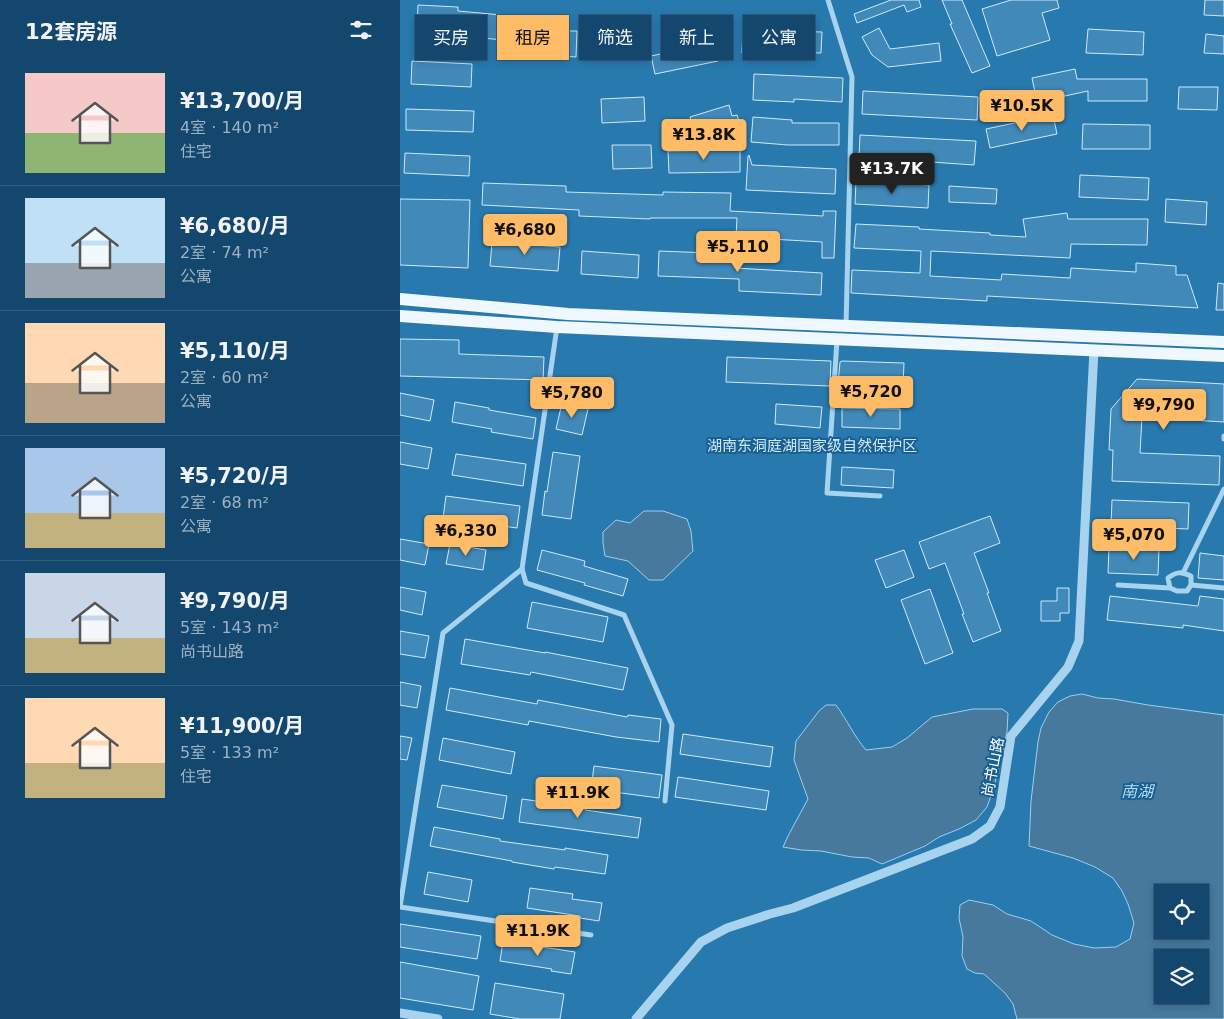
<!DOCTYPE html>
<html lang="zh">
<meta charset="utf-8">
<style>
:root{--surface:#13476e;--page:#1c4e73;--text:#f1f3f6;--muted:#9db2c2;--line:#325f81;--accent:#ffbc66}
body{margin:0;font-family:"DejaVu Sans","Noto Sans SC",sans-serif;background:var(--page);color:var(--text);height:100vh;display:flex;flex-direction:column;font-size:19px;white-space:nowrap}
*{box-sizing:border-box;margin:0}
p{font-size:16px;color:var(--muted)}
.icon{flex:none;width:28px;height:28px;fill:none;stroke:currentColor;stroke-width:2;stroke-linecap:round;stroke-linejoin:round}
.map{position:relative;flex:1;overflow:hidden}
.details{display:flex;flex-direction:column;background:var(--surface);width:400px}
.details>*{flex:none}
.top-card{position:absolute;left:15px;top:15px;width:475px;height:45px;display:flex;gap:10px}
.fabs{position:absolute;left:754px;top:884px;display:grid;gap:10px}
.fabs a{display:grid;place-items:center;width:55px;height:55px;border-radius:0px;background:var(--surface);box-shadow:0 2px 8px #0003,0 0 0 1px var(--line);font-size:25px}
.price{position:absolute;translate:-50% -42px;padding:0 11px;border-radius:5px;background:var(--accent);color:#111;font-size:16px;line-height:32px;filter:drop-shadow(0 1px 2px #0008)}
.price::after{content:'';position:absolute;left:50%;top:30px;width:15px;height:11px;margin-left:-8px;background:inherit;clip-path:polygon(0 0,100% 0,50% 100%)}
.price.current{background:#222;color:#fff}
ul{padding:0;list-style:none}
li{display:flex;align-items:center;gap:15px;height:125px;padding:0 25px}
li+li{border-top:1px solid var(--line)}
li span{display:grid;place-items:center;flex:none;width:140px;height:100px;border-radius:0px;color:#555}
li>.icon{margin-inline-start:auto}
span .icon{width:60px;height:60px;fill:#fffc;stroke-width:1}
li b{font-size:21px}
h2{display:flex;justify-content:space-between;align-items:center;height:60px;padding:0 25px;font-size:21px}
.tag{padding:0 18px;border-radius:0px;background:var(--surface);box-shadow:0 2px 8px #0003,0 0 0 1px var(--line);font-size:18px;line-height:45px}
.tag.current{background:var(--accent);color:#111}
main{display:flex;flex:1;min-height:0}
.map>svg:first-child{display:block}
.green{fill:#2879ae;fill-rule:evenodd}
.water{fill:#46799c;stroke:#9ad0f2;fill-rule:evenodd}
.building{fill:#4189b9;stroke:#cee9fb}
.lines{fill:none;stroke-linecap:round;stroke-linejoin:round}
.minor{stroke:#a8d3ef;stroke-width:5}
.tertiary{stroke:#a8d3ef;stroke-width:9}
.primary{stroke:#f0f8ff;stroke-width:12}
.labels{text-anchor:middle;stroke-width:4;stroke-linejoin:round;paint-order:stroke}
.park-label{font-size:15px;fill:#cee9fb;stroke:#195f92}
.street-label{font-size:15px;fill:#fff;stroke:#195f92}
.water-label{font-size:16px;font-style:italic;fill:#b4dcf6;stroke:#195f92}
</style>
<main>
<section class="details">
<h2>12套房源<svg class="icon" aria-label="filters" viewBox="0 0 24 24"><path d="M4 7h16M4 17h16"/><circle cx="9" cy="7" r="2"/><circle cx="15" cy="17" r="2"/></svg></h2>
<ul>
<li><span style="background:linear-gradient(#f6c9c9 60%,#8fb573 0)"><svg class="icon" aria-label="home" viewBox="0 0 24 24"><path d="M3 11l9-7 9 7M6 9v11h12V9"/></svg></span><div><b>¥13,700/月</b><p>4室 · 140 m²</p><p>住宅</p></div></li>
<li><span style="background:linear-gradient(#bfe0f5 65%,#9aa5b1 0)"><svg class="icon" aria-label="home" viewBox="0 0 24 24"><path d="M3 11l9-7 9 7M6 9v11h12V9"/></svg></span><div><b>¥6,680/月</b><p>2室 · 74 m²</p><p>公寓</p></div></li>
<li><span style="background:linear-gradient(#ffd9b3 60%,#b9a48a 0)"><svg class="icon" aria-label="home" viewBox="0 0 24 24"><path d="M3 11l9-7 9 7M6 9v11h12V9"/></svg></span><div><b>¥5,110/月</b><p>2室 · 60 m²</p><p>公寓</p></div></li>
<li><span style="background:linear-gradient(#a9c7e8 65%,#c2b280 0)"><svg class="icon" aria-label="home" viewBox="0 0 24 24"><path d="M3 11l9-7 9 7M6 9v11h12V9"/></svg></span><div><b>¥5,720/月</b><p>2室 · 68 m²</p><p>公寓</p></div></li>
<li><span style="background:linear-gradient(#c9d6e8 65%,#c2b280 0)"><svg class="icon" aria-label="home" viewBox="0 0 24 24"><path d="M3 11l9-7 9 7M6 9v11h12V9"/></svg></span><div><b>¥9,790/月</b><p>5室 · 143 m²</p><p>尚书山路</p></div></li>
<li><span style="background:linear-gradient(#ffd9b3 65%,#c2b280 0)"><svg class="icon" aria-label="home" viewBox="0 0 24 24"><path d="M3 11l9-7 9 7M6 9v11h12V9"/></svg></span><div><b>¥11,900/月</b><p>5室 · 133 m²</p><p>住宅</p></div></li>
</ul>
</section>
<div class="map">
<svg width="824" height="1019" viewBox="0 0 824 1019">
<rect width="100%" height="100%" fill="#195f92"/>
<path class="green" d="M0,0h824v1019h-824zM762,892h38v38h-38zM762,958h38v37h-38z"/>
<g class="water">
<polygon points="244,511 263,511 287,519 291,531 293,551 263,580 249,580 228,561 205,556 203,543 203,532 216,520 230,523"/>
<path d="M682,694l16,4 16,1 34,6 76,10v304h-207l-4,-15 -8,-11 -21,-19 -9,-1 -8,-4 -5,-13 1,-19 -4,-19 1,-13 9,-5 24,5 14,9 24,7 21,14 22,9 20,4 22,-1 14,-8 4,-16 -6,-19 -6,-13 -9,-13 -18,-11 -22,-9 -44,-12 2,-45 7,-59 3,-14 8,-16 9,-10 12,-6zM800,892v38h-38v-38zM762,958h38v37h-38z"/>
<path d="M426,705h10c11,15 18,31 30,45l26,-3 15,-9 25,-21 41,-8h29l6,4 -1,19 -7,30 -6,25 -7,20 -11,13 -17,9 -20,8 -14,9 -43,18 -13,-6 -17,-1 -31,-6 -20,-1 -18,-3 6,-13 19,-35 -14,-39 2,-19 23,-30z"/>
</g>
<g class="building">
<polygon points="491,0 519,0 521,7 507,12 504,5 457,23 454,14"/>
<polygon points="542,0 562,0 590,66 572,73 550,24 552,24"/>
<polygon points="611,0 657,0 659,8 642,13 650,40 597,56 582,9"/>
<polygon points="805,0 824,0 824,16 804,15"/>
<polygon points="18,5 58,7 58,11 102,15 101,23 115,24 113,41 62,36 63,34 17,31"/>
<polygon points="343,28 382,29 382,31 422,32 421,53 381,52 381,54 342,53"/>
<polygon points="479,28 490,49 539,43 541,61 488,67 472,55 462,37"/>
<polygon points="688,29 744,32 743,55 686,53"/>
<polygon points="164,31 177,31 176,57 162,56"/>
<polygon points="806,34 824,36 824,54 804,53"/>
<polygon points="314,43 318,61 255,74 251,56"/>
<polygon points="12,61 72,64 71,87 11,84"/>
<polygon points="675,69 677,79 747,79 747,101 688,101 688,91 637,102 632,78"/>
<polygon points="354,74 443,78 442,102 394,99 394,102 353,100"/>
<polygon points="779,87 818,87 817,110 778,109"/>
<polygon points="463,91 578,97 577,120 462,114"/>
<polygon points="244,97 245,121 202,123 201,99"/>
<polygon points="329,105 332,116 337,115 340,124 320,130 316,125 294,131 290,117"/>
<polygon points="6,109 74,111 73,132 6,130"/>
<polygon points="653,115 657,134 590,148 586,129"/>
<polygon points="353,117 392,120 392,123 439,123 439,145 388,145 351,142"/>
<polygon points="683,124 750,125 750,149 682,149"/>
<polygon points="460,135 576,141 574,165 459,157"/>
<polygon points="212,145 251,145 252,168 213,169"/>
<polygon points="340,150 340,172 269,173 268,151"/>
<polygon points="5,153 70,156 69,176 4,173"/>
<polygon points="349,155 352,165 436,169 435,194 346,190 348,156"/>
<polygon points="680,175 749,178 748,200 679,197"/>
<polygon points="456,181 529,185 528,208 455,204"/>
<polygon points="83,183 166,186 166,192 263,195 263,192 331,193 330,211 423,216 423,211 436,211 434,258 422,258 422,242 336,237 337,218 250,218 250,219 179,216 179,210 82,205"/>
<polygon points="549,186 597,189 596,204 549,202"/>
<polygon points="0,199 70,200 68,268 0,265"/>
<polygon points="766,199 807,202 806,225 765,222"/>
<polygon points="667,213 668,219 748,219 747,245 671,244 670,258 531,251 530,276 601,280 602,274 670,278 671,268 736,272 736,263 776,266 776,275 787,275 798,308 587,296 587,301 451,293 452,270 520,273 521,251 454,248 456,224 519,227 519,229 590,233 590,235 626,237 623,219"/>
<polygon points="92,242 160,247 158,271 90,266"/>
<polygon points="182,251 239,255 238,278 181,274"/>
<polygon points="259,251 336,254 335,268 422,273 421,295 339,291 339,279 258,276"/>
<polygon points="818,283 824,284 824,310 816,310"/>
<polygon points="0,339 59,340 59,354 144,357 143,380 0,376"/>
<polygon points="327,357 431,361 430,384 429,386 326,382"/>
<polygon points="442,361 504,363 503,386 438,384 440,362"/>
<polygon points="737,379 824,384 824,422 742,417 740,453 820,456 819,485 712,481 713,450 709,450 711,409"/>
<polygon points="0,393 34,400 30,421 0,415"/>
<polygon points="55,402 89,408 89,410 136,418 133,439 91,432 92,429 52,422"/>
<polygon points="162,403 188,409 182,435 156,429"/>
<polygon points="376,404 422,407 420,428 375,424"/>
<polygon points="442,408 500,409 500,429 442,427"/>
<polygon points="0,442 32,448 28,469 0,464"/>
<polygon points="153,452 180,456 171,519 142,515 145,491 147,492"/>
<polygon points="56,454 126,464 123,486 52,475"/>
<polygon points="442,467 494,470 493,488 441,485"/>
<polygon points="46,496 120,506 117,528 43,518"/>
<polygon points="712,500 789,503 788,529 711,526"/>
<polygon points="590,516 600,543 574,553 589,593 587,593 601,631 573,642 562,614 564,614 545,563 529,569 519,542"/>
<polygon points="0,539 29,544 25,565 0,560"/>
<polygon points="50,544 86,550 83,570 46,564"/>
<polygon points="709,547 759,549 758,575 708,573"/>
<polygon points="142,550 185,561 184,566 228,579 223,596 184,585 185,583 137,570"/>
<polygon points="504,550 514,577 486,588 475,560"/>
<polygon points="800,553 824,556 824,580 798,578"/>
<polygon points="0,587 26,592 22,615 0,610"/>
<polygon points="657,588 669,588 669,613 660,613 660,621 641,621 641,601 657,601"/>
<polygon points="530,589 553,653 525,664 501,600"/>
<polygon points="710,596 798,606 800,596 824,599 824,631 783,625 783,628 707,620"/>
<polygon points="132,602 208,617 203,642 127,628"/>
<polygon points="0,631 29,636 25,658 0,654"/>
<polygon points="65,639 145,653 145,652 228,668 223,690 131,672 130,675 61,664"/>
<polygon points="0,682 21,686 17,708 0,705"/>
<polygon points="50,688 137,704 138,700 227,717 228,715 261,719 259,742 216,737 129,721 128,725 46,710"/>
<polygon points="283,734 373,747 370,767 280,754"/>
<polygon points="0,736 12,738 7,760 0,759"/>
<polygon points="43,738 115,752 111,774 39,760"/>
<polygon points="194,766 262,775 259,798 191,789"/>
<polygon points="278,777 369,791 366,810 275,797"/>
<polygon points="42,785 107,796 103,819 37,807"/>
<polygon points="122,799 186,808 185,810 241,818 238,838 119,822"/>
<polygon points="34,827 100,839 100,841 165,850 165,848 208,855 205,874 155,867 154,869 112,862 112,861 30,846"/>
<polygon points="28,872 72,880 68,902 24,894"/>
<polygon points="130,888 173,894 172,899 202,903 199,921 180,918 180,916 127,908"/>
<polygon points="0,924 81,936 77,959 0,947"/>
<polygon points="103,941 175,952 171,974 151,971 152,969 100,961"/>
<polygon points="0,962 79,976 73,1010 0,998"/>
<polygon points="95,983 164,994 160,1019 120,1019 90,1014"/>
</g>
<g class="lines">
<g class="minor">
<polyline points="428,0 452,77 446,326"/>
<polyline points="157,327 122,569 43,633 0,907 191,935"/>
<polyline points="437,340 427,493 480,496"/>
<polyline points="824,436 824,439"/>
<polyline points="122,569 126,583 224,615 272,725 265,801"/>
<polyline points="783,573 824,489"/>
<path d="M718,585l52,3 -2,-10c9,-7 13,-6 23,-2v9l-4,6h-10l-7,-3"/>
<polyline points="791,585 824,588"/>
</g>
<g class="tertiary">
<polyline points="0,1013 38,1019"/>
<polyline points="236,1019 301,942 327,928 370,914 393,908 572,839 590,826 600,807 611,736 668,667 679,641 694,350"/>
</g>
<g class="primary">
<polyline points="0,299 168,314 824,342"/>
<polyline points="0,316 157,327 824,356"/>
</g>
</g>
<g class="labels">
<g class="park-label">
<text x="412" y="451">湖南东洞庭湖国家级自然保护区</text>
</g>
<g class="street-label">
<text transform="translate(593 767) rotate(-79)" y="5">尚书山路</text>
</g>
<g class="water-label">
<text x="737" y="797">南湖</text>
</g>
</g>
</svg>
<div class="fabs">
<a><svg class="icon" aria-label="locate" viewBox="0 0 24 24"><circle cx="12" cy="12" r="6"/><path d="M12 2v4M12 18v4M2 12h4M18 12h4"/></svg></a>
<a><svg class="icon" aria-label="layers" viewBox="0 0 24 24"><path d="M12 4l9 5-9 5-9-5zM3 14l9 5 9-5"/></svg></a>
</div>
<b class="price" style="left:622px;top:132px">¥10.5K</b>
<b class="price" style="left:304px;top:161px">¥13.8K</b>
<b class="price current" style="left:492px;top:195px">¥13.7K</b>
<b class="price" style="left:125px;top:256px">¥6,680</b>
<b class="price" style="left:338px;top:273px">¥5,110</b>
<b class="price" style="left:471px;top:418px">¥5,720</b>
<b class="price" style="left:172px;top:419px">¥5,780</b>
<b class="price" style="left:764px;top:431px">¥9,790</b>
<b class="price" style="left:66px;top:557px">¥6,330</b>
<b class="price" style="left:734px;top:561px">¥5,070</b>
<b class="price" style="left:178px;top:819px">¥11.9K</b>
<b class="price" style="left:138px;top:957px">¥11.9K</b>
<div class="top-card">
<a class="tag">买房</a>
<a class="tag current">租房</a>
<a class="tag">筛选</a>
<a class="tag">新上</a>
<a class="tag">公寓</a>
</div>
</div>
</main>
